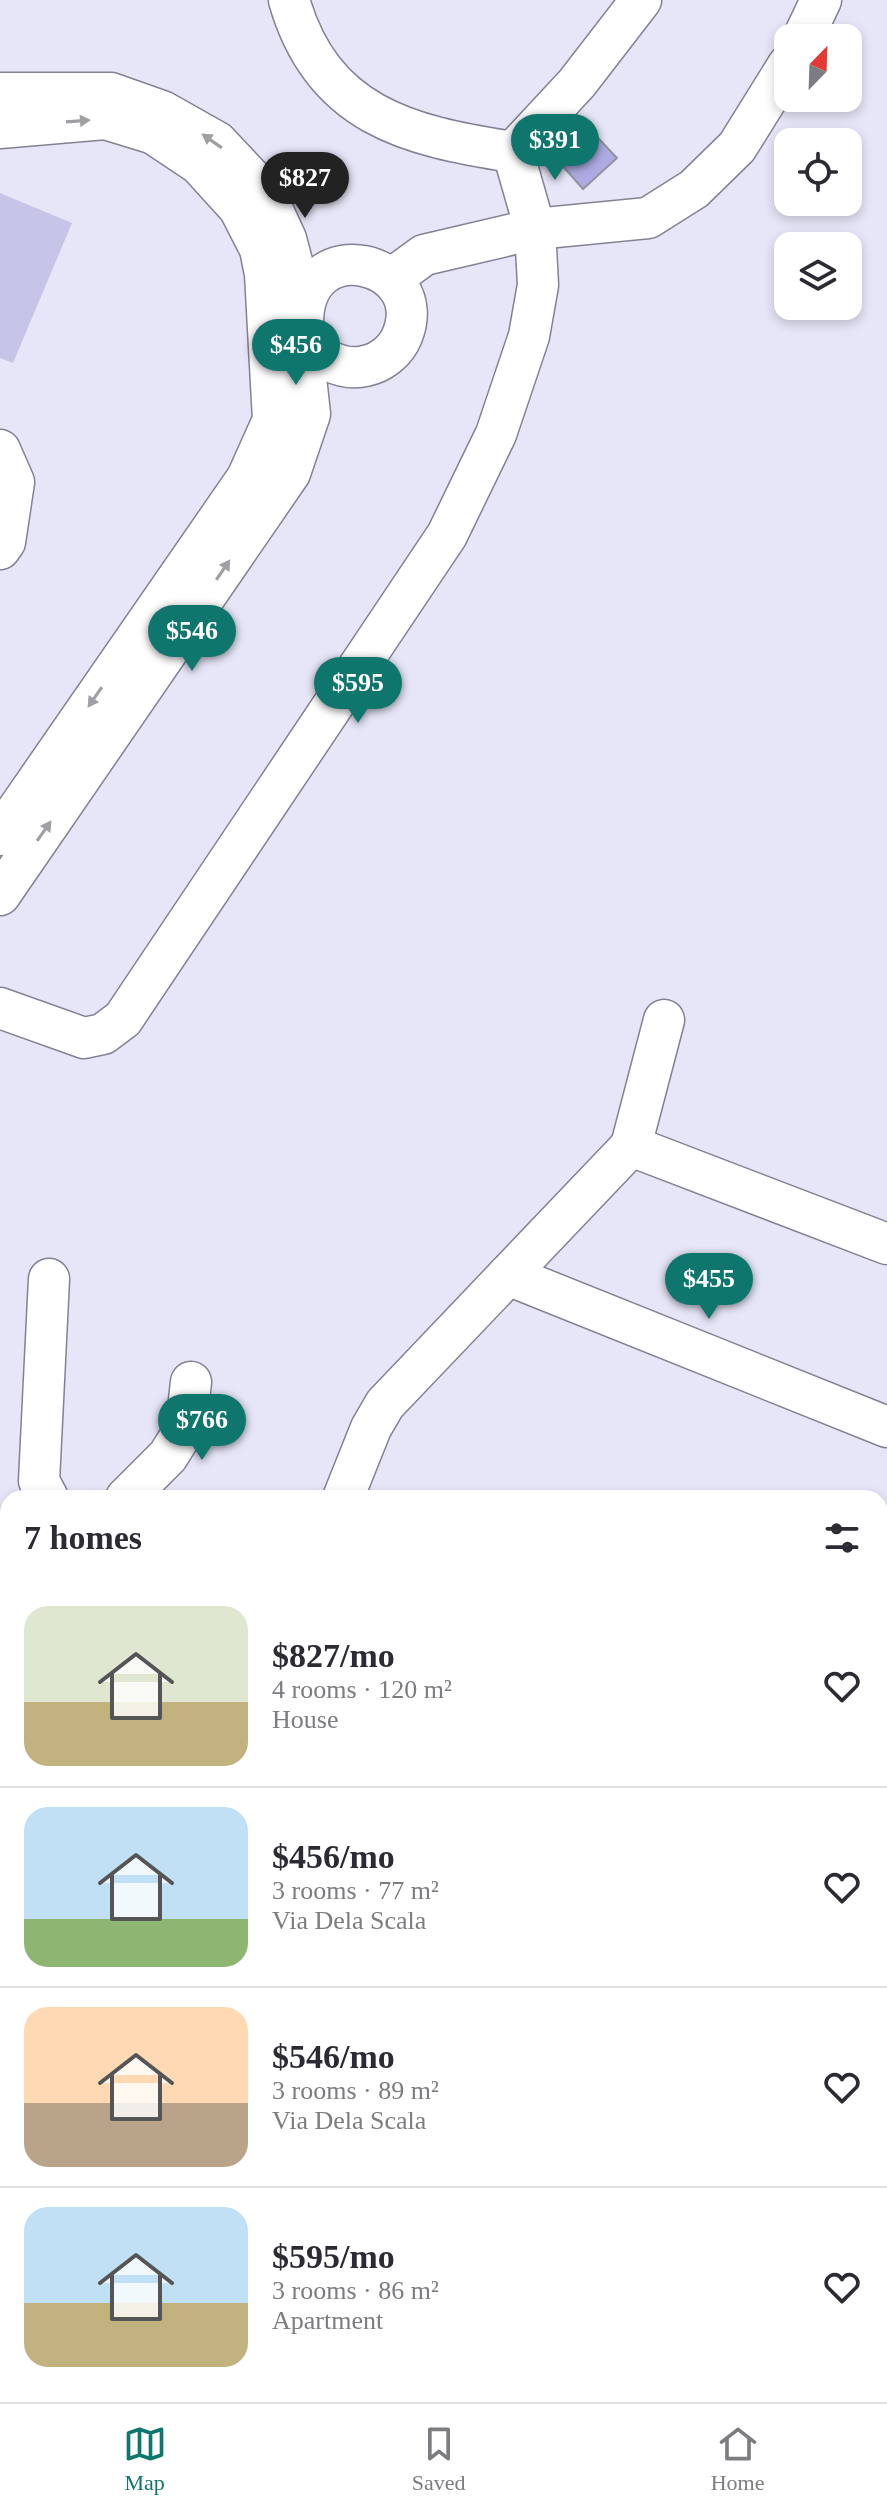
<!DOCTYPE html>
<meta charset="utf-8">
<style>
:root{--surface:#fff;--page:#f2f2f3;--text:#2b2b33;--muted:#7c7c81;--line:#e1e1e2;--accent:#0f766e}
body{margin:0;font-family:"Times New Roman",serif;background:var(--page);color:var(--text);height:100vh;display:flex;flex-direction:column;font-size:30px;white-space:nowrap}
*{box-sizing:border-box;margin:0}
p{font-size:26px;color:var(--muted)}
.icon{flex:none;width:44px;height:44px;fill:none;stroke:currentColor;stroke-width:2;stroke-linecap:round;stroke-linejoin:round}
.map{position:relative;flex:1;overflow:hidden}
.drawer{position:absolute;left:0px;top:1490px;width:888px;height:912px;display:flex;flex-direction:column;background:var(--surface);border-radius:24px 24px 0 0;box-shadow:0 4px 12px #0003}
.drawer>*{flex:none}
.needle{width:52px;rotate:23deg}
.controls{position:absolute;left:774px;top:24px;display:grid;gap:16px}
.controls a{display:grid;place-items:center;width:88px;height:88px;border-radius:16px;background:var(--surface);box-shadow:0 4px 12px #0003;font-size:40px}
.price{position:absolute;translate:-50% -68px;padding:0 18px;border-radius:28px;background:var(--accent);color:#fff;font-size:26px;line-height:52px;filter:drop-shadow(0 2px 4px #0008)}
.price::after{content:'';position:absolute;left:50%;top:48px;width:24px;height:18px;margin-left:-12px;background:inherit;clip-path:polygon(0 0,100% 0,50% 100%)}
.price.on{background:#222;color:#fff}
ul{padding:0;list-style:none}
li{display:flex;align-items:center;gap:24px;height:200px;padding:0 24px}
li+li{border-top:2px solid var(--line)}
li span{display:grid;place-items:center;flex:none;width:224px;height:160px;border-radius:24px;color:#555}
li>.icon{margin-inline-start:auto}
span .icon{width:96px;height:96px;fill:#fffc;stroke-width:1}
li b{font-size:34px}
h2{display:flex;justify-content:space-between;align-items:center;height:96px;padding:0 24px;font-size:34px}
.dock{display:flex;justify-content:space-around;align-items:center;height:112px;border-top:2px solid var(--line);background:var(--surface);font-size:22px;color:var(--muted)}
.dock a{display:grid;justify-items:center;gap:4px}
.dock .on{color:var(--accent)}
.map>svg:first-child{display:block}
.green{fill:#c6c5e7}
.building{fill:#adabe2;stroke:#9292a3;stroke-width:2}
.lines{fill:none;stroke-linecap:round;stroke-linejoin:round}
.minor-casing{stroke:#838293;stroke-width:43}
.minor{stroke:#fff;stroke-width:40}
.oneway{fill:#a0a0a4}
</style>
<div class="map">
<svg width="887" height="2402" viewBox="0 0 887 2402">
<rect width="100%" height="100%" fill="#e6e6f8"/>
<polygon class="green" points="0,193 72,223 13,363 0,358"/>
<polygon class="building" points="582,121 617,158 583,189 561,164 575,151 562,138"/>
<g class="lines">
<defs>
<g id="minor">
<path d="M289,0c33,115 118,136 224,152"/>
<polyline points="803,38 821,0"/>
<polyline points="0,93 111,93 162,111 217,142 265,193 286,239 294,269 310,414 290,473 0,895"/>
<polyline points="0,128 105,119 154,134 199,164 239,208 260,249 265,274 273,420 247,478 0,835"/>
<polyline points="513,152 577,83 641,0"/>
<polyline points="391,279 424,255 535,229 648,218 694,189 737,147 788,65"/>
<path d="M282,356c11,0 26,-4 37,-2 2,1 9,6 10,7 11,5 25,8 36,5 16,-3 31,-15 37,-30 31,-74 -99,-108 -99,-13"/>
<polyline points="0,450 14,482 5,542 0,549"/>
<polyline points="0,1008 84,1038 103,1034 123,1019 447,535 496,434 529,336 538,285 535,229 513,152"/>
<polyline points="631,1146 664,1020"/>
<polyline points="508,1275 887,1427"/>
<polyline points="48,1498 39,1481 49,1279"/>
<polyline points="126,1498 168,1456 186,1427 191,1382"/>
<polyline points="343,1498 371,1428 385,1404 631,1146 887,1244"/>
<polyline points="880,1563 887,1540"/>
<polyline points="0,1687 8,1695"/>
<polyline points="880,1818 887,1836"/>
<polyline points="880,1980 887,1973"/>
<polyline points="880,2098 887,2106"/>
<polyline points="62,2394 68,2402"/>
<polyline points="300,2394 308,2402"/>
<polyline points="503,2394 509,2400"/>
<polyline points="155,2402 164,2394"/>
</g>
</defs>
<use href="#minor" class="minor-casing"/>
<use href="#minor" class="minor"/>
</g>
<defs><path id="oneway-solid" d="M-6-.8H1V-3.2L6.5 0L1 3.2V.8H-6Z" transform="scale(2)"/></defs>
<g class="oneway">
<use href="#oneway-solid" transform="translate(78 121) rotate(-4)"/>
<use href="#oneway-solid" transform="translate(212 141) rotate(-145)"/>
<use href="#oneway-solid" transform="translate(223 570) rotate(-56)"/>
<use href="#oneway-solid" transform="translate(95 697) rotate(125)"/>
<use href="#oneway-solid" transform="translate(44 831) rotate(-55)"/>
</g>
</svg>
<div class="controls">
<a><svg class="needle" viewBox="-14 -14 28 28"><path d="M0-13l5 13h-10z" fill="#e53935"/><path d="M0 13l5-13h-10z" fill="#7c7c81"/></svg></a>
<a><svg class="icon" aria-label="locate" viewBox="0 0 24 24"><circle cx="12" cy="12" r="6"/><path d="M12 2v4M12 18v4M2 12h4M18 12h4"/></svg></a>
<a><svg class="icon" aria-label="layers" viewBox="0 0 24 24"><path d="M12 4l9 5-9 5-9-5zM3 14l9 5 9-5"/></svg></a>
</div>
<b class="price" style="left:555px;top:182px">$391</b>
<b class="price on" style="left:305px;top:220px">$827</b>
<b class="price" style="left:296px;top:387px">$456</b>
<b class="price" style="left:192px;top:673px">$546</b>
<b class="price" style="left:358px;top:725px">$595</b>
<b class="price" style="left:709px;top:1321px">$455</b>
<b class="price" style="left:202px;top:1462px">$766</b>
<section class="drawer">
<h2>7 homes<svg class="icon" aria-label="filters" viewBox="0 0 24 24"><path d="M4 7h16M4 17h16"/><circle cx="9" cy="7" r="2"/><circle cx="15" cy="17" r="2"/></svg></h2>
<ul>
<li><span style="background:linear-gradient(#dfe7d0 60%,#c2b280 0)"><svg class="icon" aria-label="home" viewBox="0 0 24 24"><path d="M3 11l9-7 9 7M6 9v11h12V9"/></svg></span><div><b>$827/mo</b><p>4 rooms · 120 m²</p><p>House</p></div><svg class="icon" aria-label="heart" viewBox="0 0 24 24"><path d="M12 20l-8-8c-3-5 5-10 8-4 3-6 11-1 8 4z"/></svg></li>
<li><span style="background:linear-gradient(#bfe0f5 70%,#8fb573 0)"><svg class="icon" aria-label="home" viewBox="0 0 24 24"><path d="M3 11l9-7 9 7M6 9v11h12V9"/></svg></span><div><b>$456/mo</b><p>3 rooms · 77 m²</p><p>Via Dela Scala</p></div><svg class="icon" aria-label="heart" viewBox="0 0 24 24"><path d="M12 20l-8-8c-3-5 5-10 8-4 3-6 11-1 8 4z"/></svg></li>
<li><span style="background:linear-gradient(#ffd9b3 60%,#b9a48a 0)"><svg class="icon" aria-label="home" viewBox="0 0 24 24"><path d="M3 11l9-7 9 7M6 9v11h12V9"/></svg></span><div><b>$546/mo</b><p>3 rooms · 89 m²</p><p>Via Dela Scala</p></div><svg class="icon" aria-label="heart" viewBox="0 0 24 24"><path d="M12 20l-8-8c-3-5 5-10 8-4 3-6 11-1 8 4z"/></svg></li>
<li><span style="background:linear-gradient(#bfe0f5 60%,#c2b280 0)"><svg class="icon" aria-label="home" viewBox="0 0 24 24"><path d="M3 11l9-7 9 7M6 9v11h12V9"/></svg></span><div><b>$595/mo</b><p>3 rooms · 86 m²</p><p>Apartment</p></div><svg class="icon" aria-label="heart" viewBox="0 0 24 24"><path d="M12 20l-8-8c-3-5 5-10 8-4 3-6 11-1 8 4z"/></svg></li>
</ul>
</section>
</div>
<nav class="dock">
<a class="on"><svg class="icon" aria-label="map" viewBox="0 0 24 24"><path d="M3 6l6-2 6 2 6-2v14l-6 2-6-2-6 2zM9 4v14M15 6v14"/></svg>Map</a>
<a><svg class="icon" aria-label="saved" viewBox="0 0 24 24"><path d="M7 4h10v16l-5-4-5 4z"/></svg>Saved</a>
<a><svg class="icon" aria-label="home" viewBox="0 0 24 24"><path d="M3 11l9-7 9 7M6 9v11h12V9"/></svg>Home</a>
</nav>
